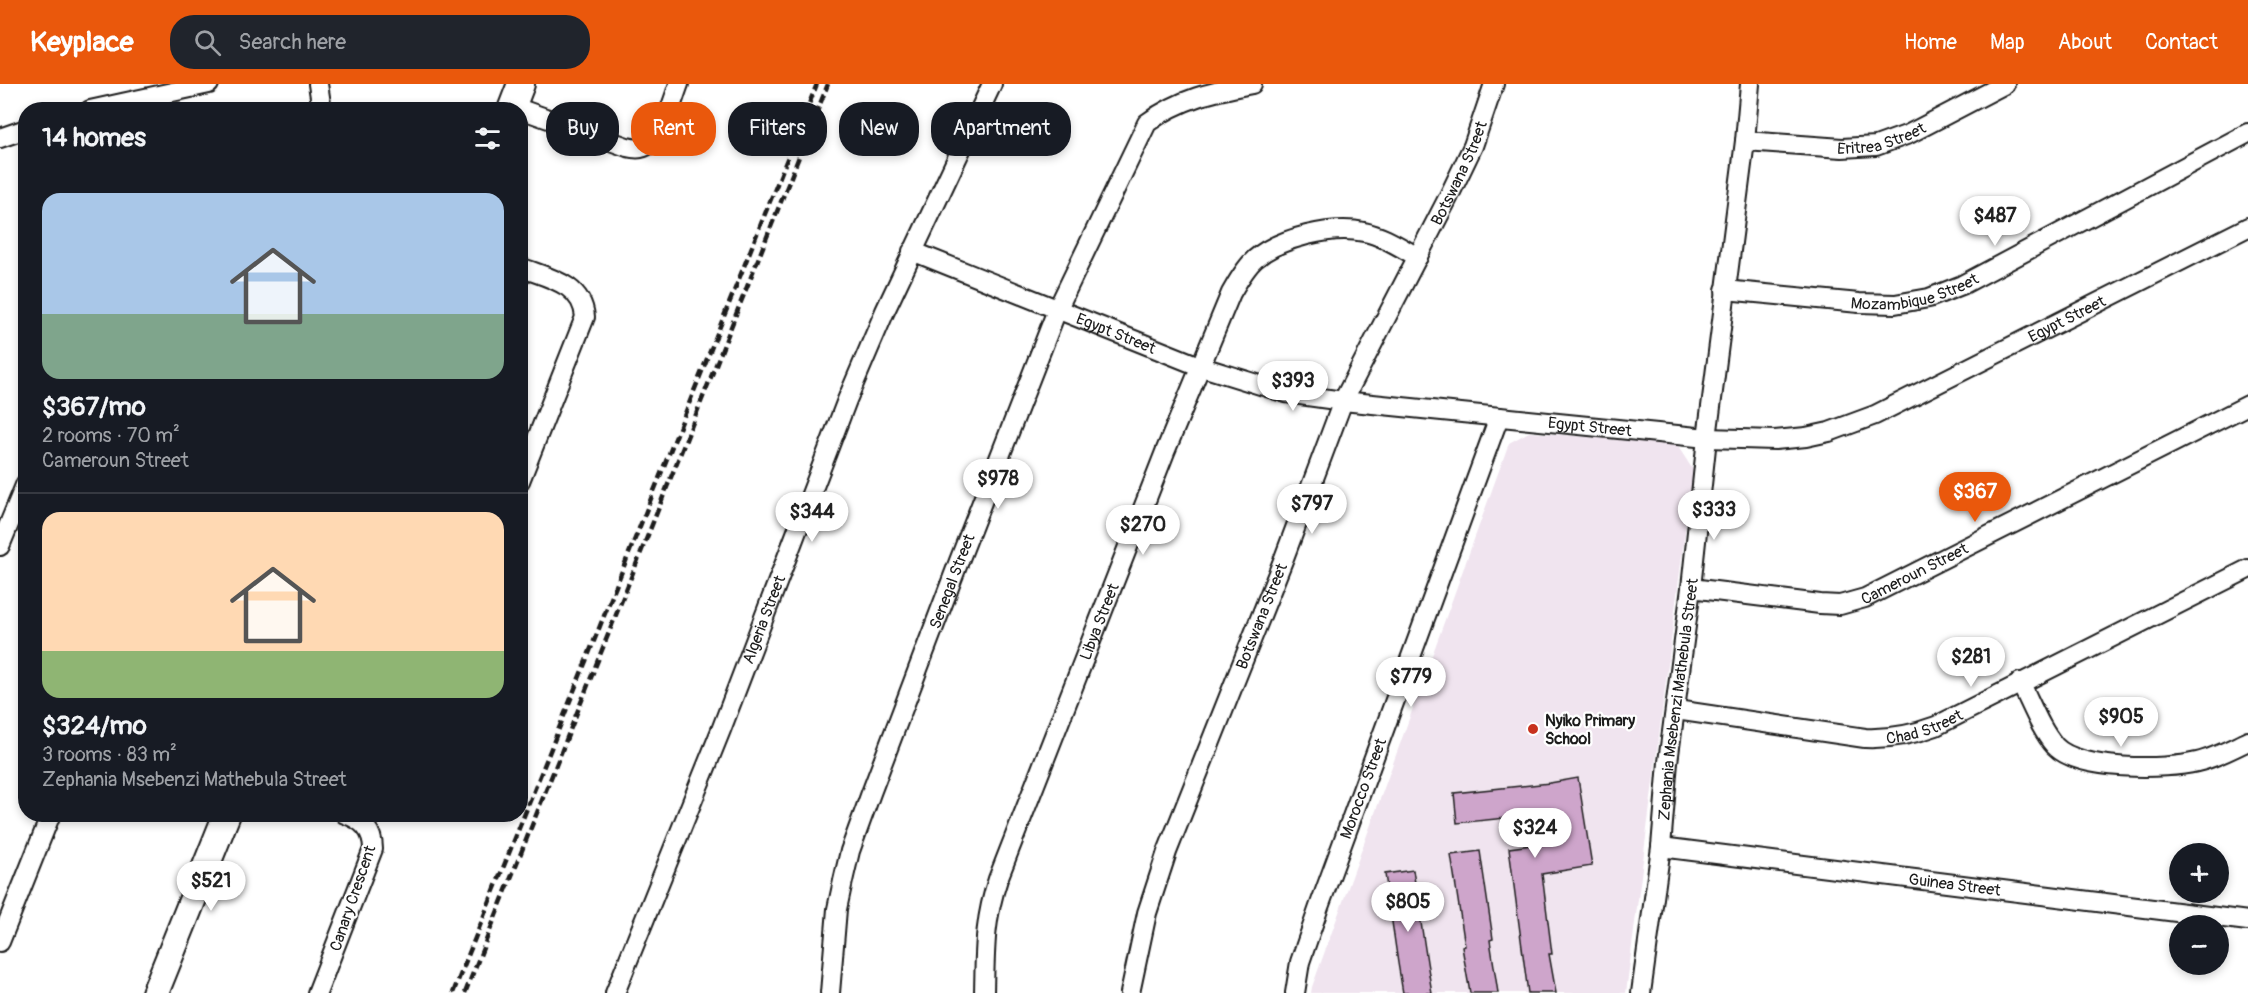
<!DOCTYPE html>
<meta charset="utf-8">
<style>
:root{--surface:#171b24;--page:#20242c;--text:#f1f3f6;--muted:#9ea1a6;--line:#363941;--accent:#ea580c}
body{margin:0;font-family:Pangolin,sans-serif;background:var(--page);color:var(--text);height:100vh;display:flex;flex-direction:column;font-size:22px;white-space:nowrap}
*{box-sizing:border-box;margin:0}
p{font-size:20px;color:var(--muted)}
.icon{flex:none;width:33px;height:33px;fill:none;stroke:currentColor;stroke-width:2;stroke-linecap:round;stroke-linejoin:round}
.map{position:relative;flex:1;overflow:hidden}
.side{position:absolute;left:18px;top:18px;width:510px;height:720px;display:flex;flex-direction:column;background:var(--surface);border-radius:24px;box-shadow:0 3px 9px #0003}
.side>*{flex:none}
.banner{position:absolute;left:546px;top:18px;width:570px;height:54px;display:flex;gap:12px}
.buttons{position:absolute;left:2169px;top:759px;display:grid;gap:12px}
.buttons a{display:grid;place-items:center;width:60px;height:60px;border-radius:50%;background:var(--surface);box-shadow:0 3px 9px #0003;font-size:30px}
.price{position:absolute;translate:-50% -51px;padding:0 14px;border-radius:21px;background:#fff;color:#222;font-size:20px;line-height:39px;filter:drop-shadow(0 2px 3px #0008)}
.price::after{content:'';position:absolute;left:50%;top:36px;width:18px;height:14px;margin-left:-9px;background:inherit;clip-path:polygon(0 0,100% 0,50% 100%)}
.price.active{background:var(--accent);color:#fff}
ul{padding:0;list-style:none}
li{display:grid;align-content:center;gap:12px;height:318px;padding:0 24px}
li+li{border-top:2px solid var(--line)}
li span{display:grid;place-items:center;height:186px;border-radius:18px;color:#555}
li>.icon{margin-inline-start:auto}
span .icon{width:108px;height:108px;fill:#fffc;stroke-width:1}
li b{font-size:26px}
h2{display:flex;justify-content:space-between;align-items:center;height:72px;padding:0 24px;font-size:26px}
.tag{padding:0 21px;border-radius:24px;background:var(--surface);box-shadow:0 3px 9px #0003;font-size:21px;line-height:54px}
.tag.active{background:var(--accent);color:#fff}
header{display:flex;align-items:center;gap:36px;box-sizing:border-box;height:84px;padding:0 30px;background:var(--accent);color:#fff}
header strong{font-size:28px}
nav{display:flex;gap:33px;margin-inline-start:auto;font-size:21px}
.search{width:420px;height:54px;background:var(--page);display:flex;align-items:center;gap:15px;box-sizing:border-box;padding:0 21px;border-radius:24px;color:var(--muted);font-size:22px}
.map>svg:first-child{display:block}
.built{fill:#f0e4ef}
.building{fill:#cea5cb;stroke:#1c1c1c;stroke-width:1.5}
.lines{fill:none;stroke-linecap:round;stroke-linejoin:round}
.street-casing{stroke:#1c1c1c;stroke-width:22}
.secondary-casing{stroke:#1c1c1c;stroke-width:30}
.street{stroke:#fff;stroke-width:18}
.secondary{stroke:#fff;stroke-width:26}
.rail{stroke:#1c1c1c;stroke-width:4.5;stroke-dasharray:9 4.5;stroke-linecap:butt}
.poi-dot{fill:#c8321e;stroke:#fff;stroke-width:2}
.labels{text-anchor:middle;stroke-width:4.5;stroke-linejoin:round;paint-order:stroke}
.street-label{font-size:16px;fill:#1c1c1c;stroke:#fff}
.poi-label{font-size:16px;font-weight:bold;fill:#1c1c1c;stroke:#fff;text-anchor:start}
</style>
<header>
<strong>Keyplace</strong>
<div class="search"><svg class="icon" aria-label="search" viewBox="0 0 24 24"><circle cx="10" cy="10" r="6"/><path d="M15 15l6 6"/></svg>Search here</div>
<nav><a>Home</a><a>Map</a><a>About</a><a>Contact</a></nav>
</header>
<div class="map">
<svg width="2248" height="909" viewBox="0 0 2248 909">
<rect width="100%" height="100%" fill="#fff"/>
<filter id="ink" filterUnits="userSpaceOnUse"><feTurbulence type="fractalNoise" baseFrequency=".0167" numOctaves="2"/><feDisplacementMap in="SourceGraphic" scale="12" xChannelSelector="R" yChannelSelector="G"/><feConvolveMatrix kernelMatrix="1 2 1 2 8 2 1 2 1" color-interpolation-filters="sRGB"/></filter>
<g filter="url(#ink)">
<polygon class="built" points="1529,348 1677,361 1693,386 1626,909 1311,909 1312,903 1509,359"/>
<g class="building">
<polygon points="1578,694 1592,782 1542,790 1552,870 1549,870 1556,909 1528,909 1509,764 1559,757 1554,729 1457,739 1454,709 1550,699"/>
<polygon points="1480,767 1493,855 1490,856 1498,909 1470,909 1462,863 1465,862 1451,771"/>
<polygon points="1413,786 1427,878 1432,909 1403,909 1398,879 1385,790"/>
</g>
<g class="lines">
<defs>
<g id="street">
<polyline points="318,0 322,26"/>
<path d="M512,22l115,41c4,1 10,2 14,1 21,-4 31,-46 38,-64"/>
<polyline points="90,26 209,0"/>
<polyline points="0,54 26,45"/>
<path id="s1" d="M1745,57l97,7 34,-2 33,-12 96,-50"/>
<path id="s2" d="M912,167l287,115 87,27 57,8 364,37 68,2 31,-3 23,-5 46,-17 373,-188"/>
<path d="M520,183c28,11 62,16 65,50l-65,164"/>
<path id="s3" d="M1725,206l134,13 36,1 34,-6 33,-13 286,-152"/>
<polyline points="0,462 26,399"/>
<path id="s4" d="M1691,504l129,16 20,1 25,-7 383,-193"/>
<path d="M2020,598c11,21 20,47 35,64 23,25 111,24 142,16 18,-4 34,-13 51,-21"/>
<path id="s5" d="M1676,626l189,28c26,1 47,-3 71,-12l312,-157"/>
<path id="s6" d="M1661,763l587,74"/>
<polyline points="0,858 51,730"/>
<path d="M317,909l56,-144c0,-19 -11,-29 -28,-35"/>
<path id="s7" d="M615,909l106,-263 126,-330 38,-89 107,-227"/>
<path id="s8" d="M830,909l7,-84 6,-28 7,-30 21,-58 88,-232 98,-251 90,-187c34,-25 65,-31 105,-39"/>
<path id="s9" d="M984,909c1,-43 0,-72 14,-114l167,-427 66,-159c7,-12 14,-25 24,-34 24,-21 78,-34 109,-27 20,4 37,16 54,25"/>
<path id="s10" d="M1130,909l17,-80 20,-61 117,-294 59,-157 105,-203 25,-52 21,-62"/>
<path id="s11" d="M1295,909l5,-31 19,-55 180,-490"/>
<path id="s12" d="M1641,909l20,-146 7,-85 23,-174 16,-150 38,-297 5,-57"/>
</g>
<g id="secondary">
<polyline points="511,26 521,0"/>
<polyline points="155,909 227,730"/>
</g>
</defs>
<use href="#street" class="street-casing"/>
<use href="#secondary" class="secondary-casing"/>
<use href="#street" class="street"/>
<use href="#secondary" class="secondary"/>
<g class="rail">
<polyline points="453,909 817,0"/>
<polyline points="465,909 828,0"/>
</g>
</g>
</g>
<circle class="poi-dot" cx="1533" cy="645" r="6"/>
<g class="labels">
<g class="street-label">
<text dy="6" stroke="none"><textPath href="#s1" startOffset="138">Eritrea Street</textPath></text>
<text dy="6" stroke="none"><textPath href="#s10" startOffset="886">Botswana Street</textPath></text>
<text dy="6" stroke="none"><textPath href="#s3" startOffset="192">Mozambique Street</textPath></text>
<text dy="6" stroke="none"><textPath href="#s2" startOffset="1210">Egypt Street</textPath></text>
<text dy="6" stroke="none"><textPath href="#s2" startOffset="220">Egypt Street</textPath></text>
<text dy="6" stroke="none"><textPath href="#s2" startOffset="706">Egypt Street</textPath></text>
<text dy="6" stroke="none"><textPath href="#s4" startOffset="231">Cameroun Street</textPath></text>
<text dy="6" stroke="none"><textPath href="#s8" startOffset="432">Senegal Street</textPath></text>
<text dy="6" stroke="none"><textPath href="#s10" startOffset="400">Botswana Street</textPath></text>
<text dy="6" stroke="none"><textPath href="#s7" startOffset="402">Algeria Street</textPath></text>
<text dy="6" stroke="none"><textPath href="#s9" startOffset="392">Libya Street</textPath></text>
<text dy="6" stroke="none"><textPath href="#s12" startOffset="296">Zephania Msebenzi Mathebula Street</textPath></text>
<text dy="6" stroke="none"><textPath href="#s5" startOffset="252">Chad Street</textPath></text>
<text dy="6" stroke="none"><textPath href="#s11" startOffset="216">Morocco Street</textPath></text>
<text dy="6" stroke="none"><textPath href="#s6" startOffset="296">Guinea Street</textPath></text>
<text transform="translate(352 814) rotate(-71)" y="6">Canary Crescent</text>
</g>
<g class="poi-label">
<text x="1545" y="642">Nyiko Primary<tspan x="1545" dy="18">School</tspan></text>
</g>
</g>
</svg>
<div class="buttons">
<a>+</a>
<a>−</a>
</div>
<b class="price" style="left:1995px;top:163px">$487</b>
<b class="price" style="left:1293px;top:328px">$393</b>
<b class="price" style="left:998px;top:426px">$978</b>
<b class="price active" style="left:1975px;top:439px">$367</b>
<b class="price" style="left:1312px;top:451px">$797</b>
<b class="price" style="left:1714px;top:457px">$333</b>
<b class="price" style="left:812px;top:459px">$344</b>
<b class="price" style="left:1143px;top:472px">$270</b>
<b class="price" style="left:1971px;top:604px">$281</b>
<b class="price" style="left:1411px;top:624px">$779</b>
<b class="price" style="left:2121px;top:664px">$905</b>
<b class="price" style="left:1535px;top:775px">$324</b>
<b class="price" style="left:211px;top:828px">$521</b>
<b class="price" style="left:1408px;top:849px">$805</b>
<div class="banner">
<a class="tag">Buy</a>
<a class="tag active">Rent</a>
<a class="tag">Filters</a>
<a class="tag">New</a>
<a class="tag">Apartment</a>
</div>
<section class="side">
<h2>14 homes<svg class="icon" aria-label="filters" viewBox="0 0 24 24"><path d="M4 7h16M4 17h16"/><circle cx="9" cy="7" r="2"/><circle cx="15" cy="17" r="2"/></svg></h2>
<ul>
<li><span style="background:linear-gradient(#a9c7e8 65%,#7fa58c 0)"><svg class="icon" aria-label="home" viewBox="0 0 24 24"><path d="M3 11l9-7 9 7M6 9v11h12V9"/></svg></span><div><b>$367/mo</b><p>2 rooms · 70 m²</p><p>Cameroun Street</p></div></li>
<li><span style="background:linear-gradient(#ffd9b3 75%,#8fb573 0)"><svg class="icon" aria-label="home" viewBox="0 0 24 24"><path d="M3 11l9-7 9 7M6 9v11h12V9"/></svg></span><div><b>$324/mo</b><p>3 rooms · 83 m²</p><p>Zephania Msebenzi Mathebula Street</p></div></li>
</ul>
</section>
</div>
